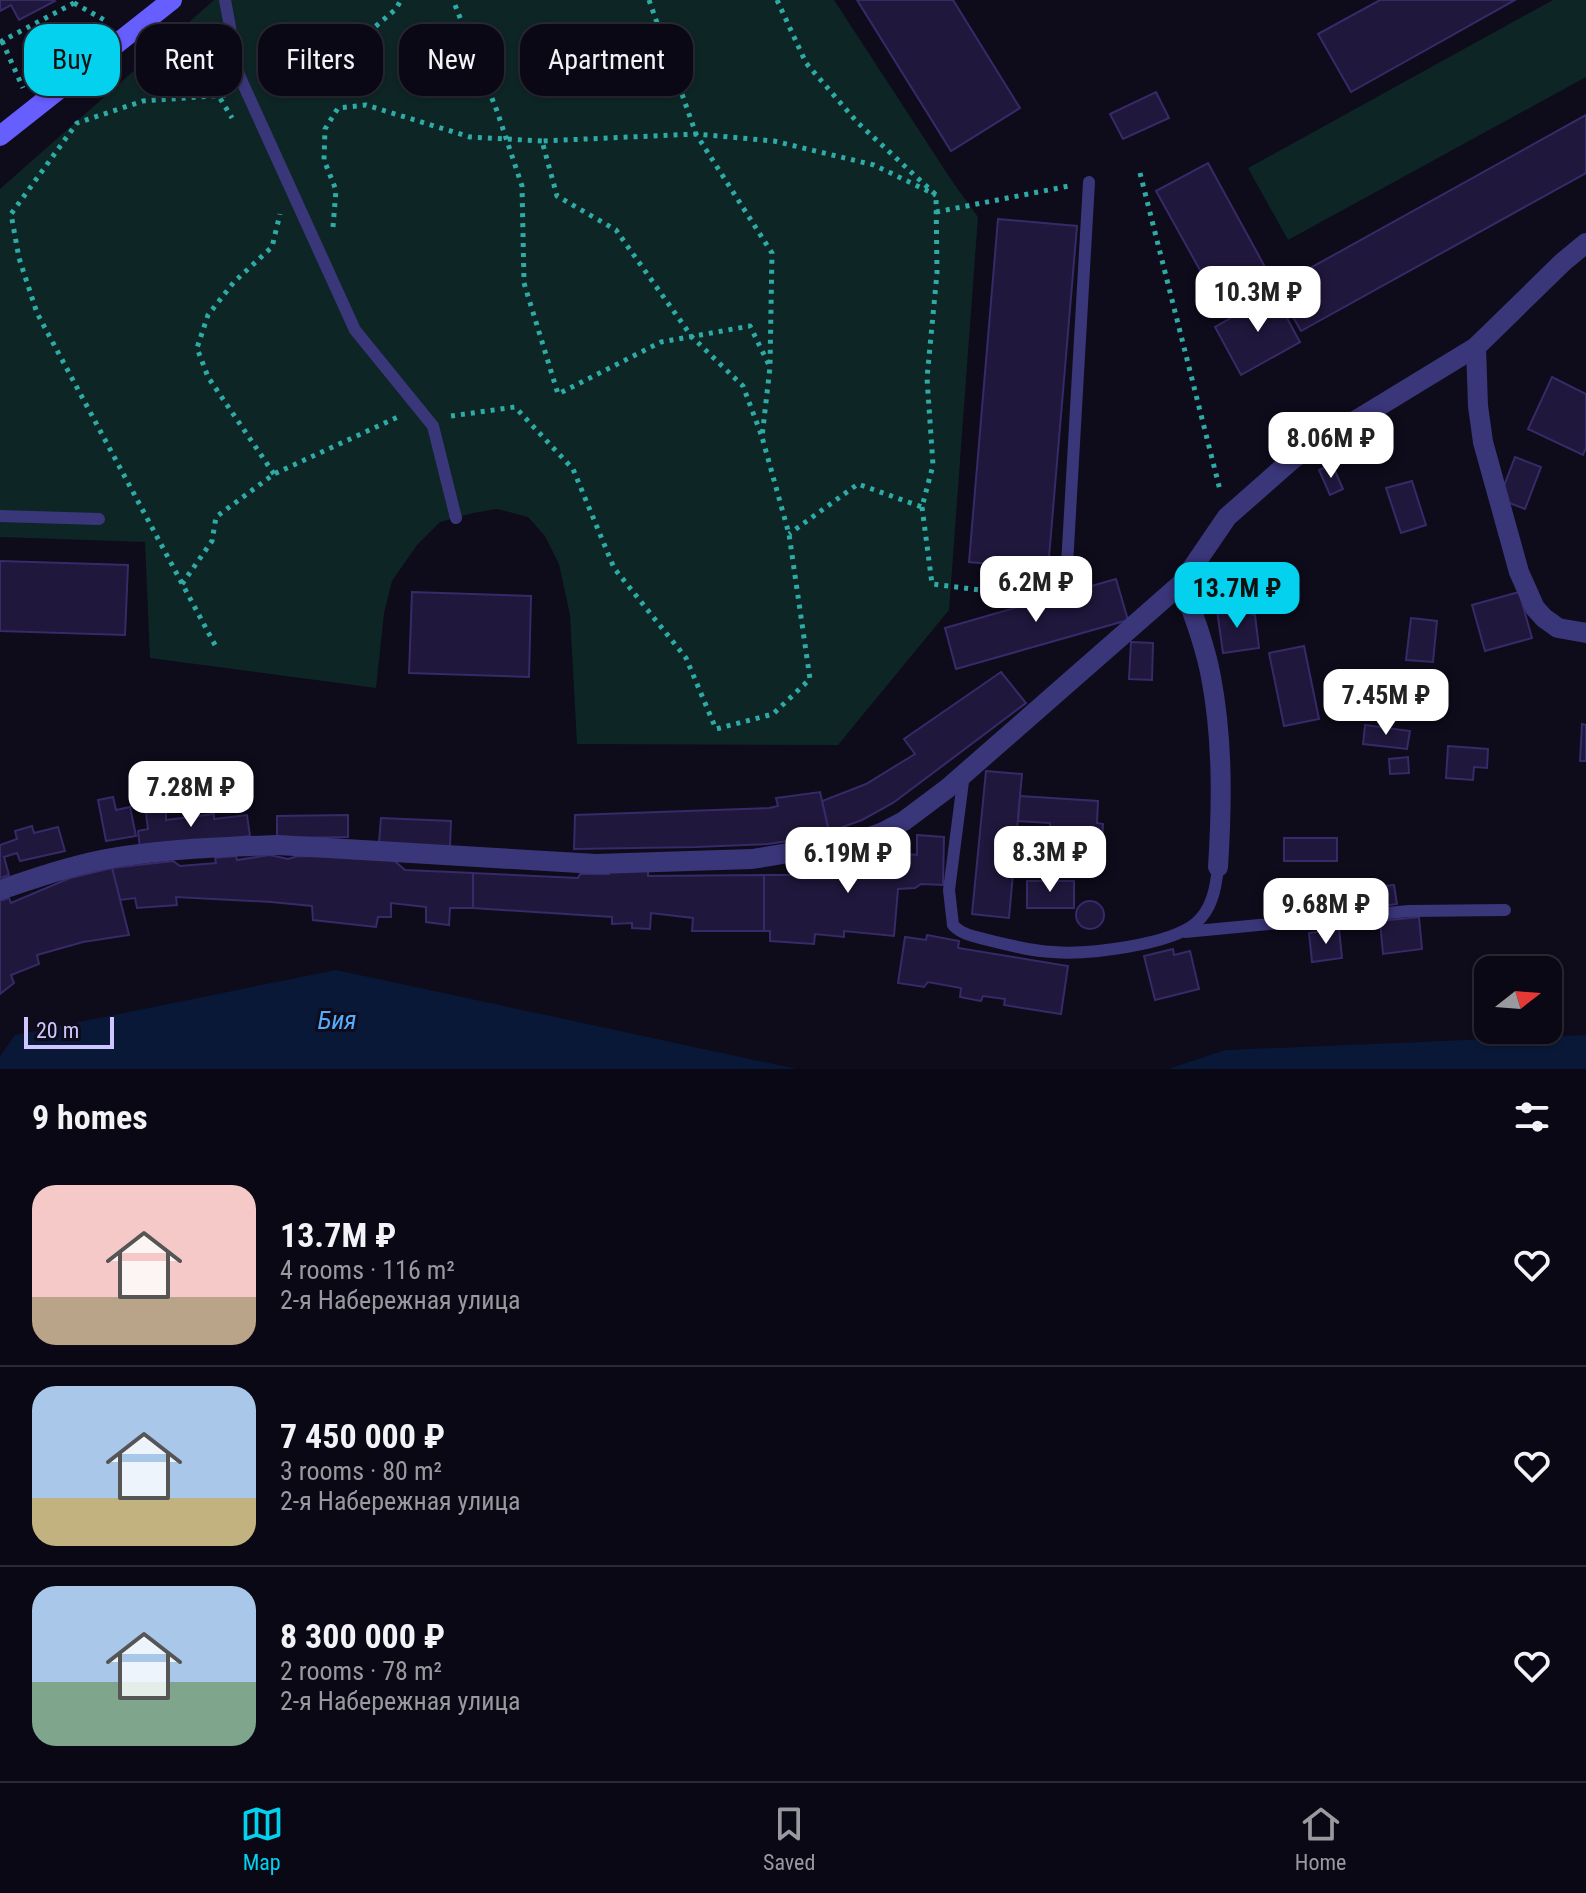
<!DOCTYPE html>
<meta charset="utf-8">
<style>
:root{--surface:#0a0814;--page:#181622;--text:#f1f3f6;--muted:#999aa0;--line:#2a2934;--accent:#03d1ee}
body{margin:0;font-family:"Roboto Condensed",sans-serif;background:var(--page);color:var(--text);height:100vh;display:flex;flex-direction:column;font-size:30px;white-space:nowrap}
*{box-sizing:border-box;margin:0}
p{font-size:26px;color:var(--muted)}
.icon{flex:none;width:44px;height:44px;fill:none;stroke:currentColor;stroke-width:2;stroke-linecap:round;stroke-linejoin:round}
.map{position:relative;height:1069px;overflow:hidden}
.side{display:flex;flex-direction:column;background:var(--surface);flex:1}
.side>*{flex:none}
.guide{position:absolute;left:24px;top:24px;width:800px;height:72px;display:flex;gap:16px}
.needle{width:52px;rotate:73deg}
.tools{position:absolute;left:1474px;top:956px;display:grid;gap:16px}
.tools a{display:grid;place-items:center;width:88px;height:88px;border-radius:16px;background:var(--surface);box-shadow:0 2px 6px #0004,0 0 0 2px var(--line);font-size:40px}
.scale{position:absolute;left:24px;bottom:20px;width:90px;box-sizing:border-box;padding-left:8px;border:4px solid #cec6fe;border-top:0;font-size:22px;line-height:28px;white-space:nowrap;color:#cec6fe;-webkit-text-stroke:6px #0e0b1b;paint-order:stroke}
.price{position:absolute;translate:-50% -68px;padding:0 18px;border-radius:16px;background:#fff;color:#222;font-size:26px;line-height:52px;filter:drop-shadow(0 2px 4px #0008)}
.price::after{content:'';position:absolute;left:50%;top:48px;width:24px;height:18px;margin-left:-12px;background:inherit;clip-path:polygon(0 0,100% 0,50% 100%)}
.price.current{background:var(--accent);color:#111}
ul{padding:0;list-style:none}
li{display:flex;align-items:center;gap:24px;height:200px;padding:0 32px}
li+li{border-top:2px solid var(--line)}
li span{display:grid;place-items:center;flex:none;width:224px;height:160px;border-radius:24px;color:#555}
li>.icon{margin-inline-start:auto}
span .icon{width:96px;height:96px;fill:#fffc;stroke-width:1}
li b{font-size:34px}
h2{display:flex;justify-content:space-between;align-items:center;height:96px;padding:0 32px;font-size:34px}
.pill{padding:0 28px;border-radius:24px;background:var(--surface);box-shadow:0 2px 6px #0004,0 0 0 2px var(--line);font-size:28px;line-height:72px}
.pill.current{background:var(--accent);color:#111}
.menu{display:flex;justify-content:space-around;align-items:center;height:112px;border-top:2px solid var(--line);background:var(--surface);font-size:22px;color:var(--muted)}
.menu a{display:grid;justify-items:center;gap:4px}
.menu .current{color:var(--accent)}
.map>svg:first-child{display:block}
.green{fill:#0e2525}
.water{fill:#091837}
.building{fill:#20173c;stroke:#372a68;stroke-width:2}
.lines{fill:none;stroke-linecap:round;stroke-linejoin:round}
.path{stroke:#2eaba6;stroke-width:5;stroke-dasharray:4 6;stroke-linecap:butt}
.lane{stroke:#3a367a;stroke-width:12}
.street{stroke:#3a367a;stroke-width:20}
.secondary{stroke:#665efd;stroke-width:20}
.labels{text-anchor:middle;stroke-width:6;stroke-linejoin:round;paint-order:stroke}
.water-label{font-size:26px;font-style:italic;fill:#55acfd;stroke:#0e0b1b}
</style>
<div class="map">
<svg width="1586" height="1069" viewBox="0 0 1586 1069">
<rect width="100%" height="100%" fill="#0e0b1b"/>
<g class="green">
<polygon points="214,0 834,0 952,181 978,217 949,610 838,745 577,744 570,615 559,564 545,536 528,517 497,509 473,513 440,522 417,545 392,581 384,613 376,688 150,658 145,542 0,537 0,189"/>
<polygon points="1553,0 1586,0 1586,77 1288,240 1248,168"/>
</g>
<g class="water">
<polygon points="336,970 797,1069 0,1069 0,1056 15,1035"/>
<polygon points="1586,1035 1586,1069 1168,1069 1225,1050"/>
</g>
<g class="building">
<polygon points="0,0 54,0 55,1 19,20 11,5 0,11"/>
<polygon points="857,0 953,0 1020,108 951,151"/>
<polygon points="1380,0 1515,0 1351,92 1318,34"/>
<polygon points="1156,92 1169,118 1123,139 1110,114"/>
<polygon points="1586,115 1586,173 1301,331 1276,287"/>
<polygon points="1208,163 1276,287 1225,315 1156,191"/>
<polygon points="998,219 1077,226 1048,569 969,562"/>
<polygon points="1274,294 1300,342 1241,375 1215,327"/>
<polygon points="1552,377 1586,394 1586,448 1583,455 1528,429"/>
<polygon points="1515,457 1541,467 1525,509 1499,499"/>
<polygon points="1332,464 1343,489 1330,495 1319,470"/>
<polygon points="1412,481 1426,525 1401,533 1386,488"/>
<polygon points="0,561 128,565 125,635 0,631"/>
<polygon points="1116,579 1128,620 956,669 945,628"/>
<polygon points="412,592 531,596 529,677 409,673"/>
<polygon points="1519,592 1532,638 1485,651 1472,605"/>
<polygon points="1216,603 1255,615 1259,648 1223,653"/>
<polygon points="1411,618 1437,621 1433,662 1406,660"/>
<polygon points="1131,642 1153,643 1152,680 1129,679"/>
<polygon points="1304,646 1319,719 1284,726 1269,653"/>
<polygon points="1001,672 1026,703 893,803 862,820 829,832 822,801 866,784 915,754 904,739"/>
<polygon points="1582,724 1586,725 1586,761 1580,761"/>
<polygon points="1365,725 1410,731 1407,749 1363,744"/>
<polygon points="1448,746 1488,749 1487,768 1474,767 1473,780 1446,778"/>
<polygon points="1408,757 1409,773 1390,774 1389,759"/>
<polygon points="986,771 1022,774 1009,918 972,914"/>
<polygon points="820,792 829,832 801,839 768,844 696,847 574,849 575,815 769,808 778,806 776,798"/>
<polygon points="1020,796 1098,801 1097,823 1103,824 1101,864 1048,861 1050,823 1018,821"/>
<polygon points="113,797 116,810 130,807 136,836 106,841 98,800"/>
<polygon points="166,810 166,820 214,814 214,819 247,815 250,836 140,848 138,831 148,829 146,813"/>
<polygon points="348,815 348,837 277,838 277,816"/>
<polygon points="381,818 451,821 450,847 379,843"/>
<polygon points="32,826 34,833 58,827 65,851 20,861 17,853 4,857 9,875 0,878 0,845 17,839 15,831"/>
<polygon points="917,835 944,837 943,885 921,884 915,888 898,889 894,936 844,931 844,937 815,934 814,944 770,941 770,931 764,931 764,875 796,875 796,866 819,867 819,872 868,870 869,850 917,855"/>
<rect x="1284" y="838" width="53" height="23"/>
<polygon points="270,855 288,859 298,856 390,857 405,870 473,873 473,908 450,908 449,925 426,922 426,907 391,903 391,917 378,917 376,927 313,920 312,906 271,902 176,897 177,905 137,908 135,898 120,900 112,868 173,861 180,866 216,863 215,858 236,856 237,860"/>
<polygon points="112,868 129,935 83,942 37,955 39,964 11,975 14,983 0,994 0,901 9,898 11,903 70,878"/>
<polygon points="609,870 648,871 648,876 764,875 764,931 692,931 693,918 651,913 650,929 632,928 632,923 612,924 612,917 473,908 473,873 578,878 580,874 609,874"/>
<rect x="1027" y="881" width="47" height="27"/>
<polygon points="1306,881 1310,911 1276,915 1272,885"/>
<polygon points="1394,885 1397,904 1376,907 1373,887"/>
<circle cx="1090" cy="915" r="14"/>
<polygon points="1419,917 1422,949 1383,954 1380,921"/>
<polygon points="1339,929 1342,958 1312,962 1309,933"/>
<polygon points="927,935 959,941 958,948 1068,966 1061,1014 1004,1005 1005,999 983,996 981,1001 960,997 961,988 928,982 924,987 898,983 905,937 926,940"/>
<polygon points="1173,949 1174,955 1190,951 1199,989 1155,1000 1144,956"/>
</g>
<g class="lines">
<g class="path">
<polyline points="649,0 696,134 772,253 770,364"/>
<polyline points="777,0 806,63 857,122 936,195 937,273 927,378 933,465 922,507 858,484 789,534"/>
<polyline points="74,3 108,22"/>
<polyline points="171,38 191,50 232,118"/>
<polyline points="2,41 23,88"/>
<polyline points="0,42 74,3 72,0"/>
<polyline points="267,89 309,83 396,9 401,0"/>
<polyline points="1140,173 1220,490"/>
<polyline points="936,212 1069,186"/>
<polyline points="333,227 336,190 324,160 325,129 338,108 366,105 470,137 542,141"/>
<polyline points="451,416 515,407 573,469 614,568 686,658 716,729 773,714 810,679 789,534 762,437 770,367 750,326 661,342 558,394 524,283 522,186 497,111 453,0"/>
<polyline points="761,434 743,386 692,337 616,230 557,196 542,141 696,134 774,141 874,165 936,195"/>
<polyline points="274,474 208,377 197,348 208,315 234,282 272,247 280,214"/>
<polyline points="922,507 932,584 1004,593 1049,587 1056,579"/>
<polyline points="182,584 212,541 216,517 274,474 400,416"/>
<polyline points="215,645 37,313 19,258 11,214 77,123 143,101 226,95"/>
</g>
<g class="lane">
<polyline points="225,0 239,75 355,330 433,426 456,518"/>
<polyline points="0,516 99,519"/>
<polyline points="1067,565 1089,182"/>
<path d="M964,774l-15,116 4,35c10,11 25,12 39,16 20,5 40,10 61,11 34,3 117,-7 143,-29 16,-14 20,-35 22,-56"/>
<polyline points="1185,932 1409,911 1505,910"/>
</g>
<g class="street">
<polyline points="1476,347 1478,406 1483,442 1519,572 1535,608 1544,618 1558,628 1586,633"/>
<path d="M1218,867c4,-63 5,-127 -7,-190 -6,-32 -18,-63 -29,-94l45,-66 67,-59 182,-111 87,-85 23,-19"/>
<path d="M0,890c35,-12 70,-24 106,-31 56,-10 115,-12 172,-14l318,19 156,-5 103,-17 26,-9 23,-12 44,-33 234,-205"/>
</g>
<polyline class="secondary" points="0,136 172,0"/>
</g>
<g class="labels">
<g class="water-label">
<text x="337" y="1029">Бия</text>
</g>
</g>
</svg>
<div class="tools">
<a><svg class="needle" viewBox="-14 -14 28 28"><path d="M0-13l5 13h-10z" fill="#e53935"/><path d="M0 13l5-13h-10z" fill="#999aa0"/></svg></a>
</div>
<div class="scale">20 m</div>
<b class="price" style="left:1258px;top:334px">10.3M ₽</b>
<b class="price" style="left:1331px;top:480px">8.06M ₽</b>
<b class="price" style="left:1036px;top:624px">6.2M ₽</b>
<b class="price current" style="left:1237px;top:630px">13.7M ₽</b>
<b class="price" style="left:1386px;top:737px">7.45M ₽</b>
<b class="price" style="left:191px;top:829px">7.28M ₽</b>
<b class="price" style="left:1050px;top:894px">8.3M ₽</b>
<b class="price" style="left:848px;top:895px">6.19M ₽</b>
<b class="price" style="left:1326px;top:946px">9.68M ₽</b>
<div class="guide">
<a class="pill current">Buy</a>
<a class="pill">Rent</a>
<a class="pill">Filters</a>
<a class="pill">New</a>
<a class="pill">Apartment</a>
</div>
</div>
<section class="side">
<h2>9 homes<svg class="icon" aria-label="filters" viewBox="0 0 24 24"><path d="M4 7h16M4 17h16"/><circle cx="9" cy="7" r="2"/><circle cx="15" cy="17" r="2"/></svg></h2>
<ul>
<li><span style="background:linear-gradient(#f6c9c9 70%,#b9a48a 0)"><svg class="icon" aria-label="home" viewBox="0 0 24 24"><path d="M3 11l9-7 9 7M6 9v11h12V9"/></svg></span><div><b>13.7M ₽</b><p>4 rooms · 116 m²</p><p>2-я Набережная улица</p></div><svg class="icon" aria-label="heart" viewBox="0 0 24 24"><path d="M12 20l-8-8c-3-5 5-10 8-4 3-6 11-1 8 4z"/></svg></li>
<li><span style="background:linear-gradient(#a9c7e8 70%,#c2b280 0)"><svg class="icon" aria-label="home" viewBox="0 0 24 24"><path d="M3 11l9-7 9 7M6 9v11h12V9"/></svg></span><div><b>7 450 000 ₽</b><p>3 rooms · 80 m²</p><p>2-я Набережная улица</p></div><svg class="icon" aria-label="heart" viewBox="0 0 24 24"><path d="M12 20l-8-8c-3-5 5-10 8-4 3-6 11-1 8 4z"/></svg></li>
<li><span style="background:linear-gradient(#a9c7e8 60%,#7fa58c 0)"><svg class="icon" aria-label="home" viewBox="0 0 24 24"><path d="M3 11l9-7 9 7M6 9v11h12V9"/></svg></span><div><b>8 300 000 ₽</b><p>2 rooms · 78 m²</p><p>2-я Набережная улица</p></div><svg class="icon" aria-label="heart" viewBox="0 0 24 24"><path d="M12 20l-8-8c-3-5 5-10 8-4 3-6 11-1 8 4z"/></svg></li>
</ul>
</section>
<nav class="menu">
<a class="current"><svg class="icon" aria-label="map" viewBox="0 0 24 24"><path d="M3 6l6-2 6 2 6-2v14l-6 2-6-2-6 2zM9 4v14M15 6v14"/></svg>Map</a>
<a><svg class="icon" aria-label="saved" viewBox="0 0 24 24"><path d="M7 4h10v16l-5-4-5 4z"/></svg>Saved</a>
<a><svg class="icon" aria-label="home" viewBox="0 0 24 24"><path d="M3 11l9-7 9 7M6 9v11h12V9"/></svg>Home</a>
</nav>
